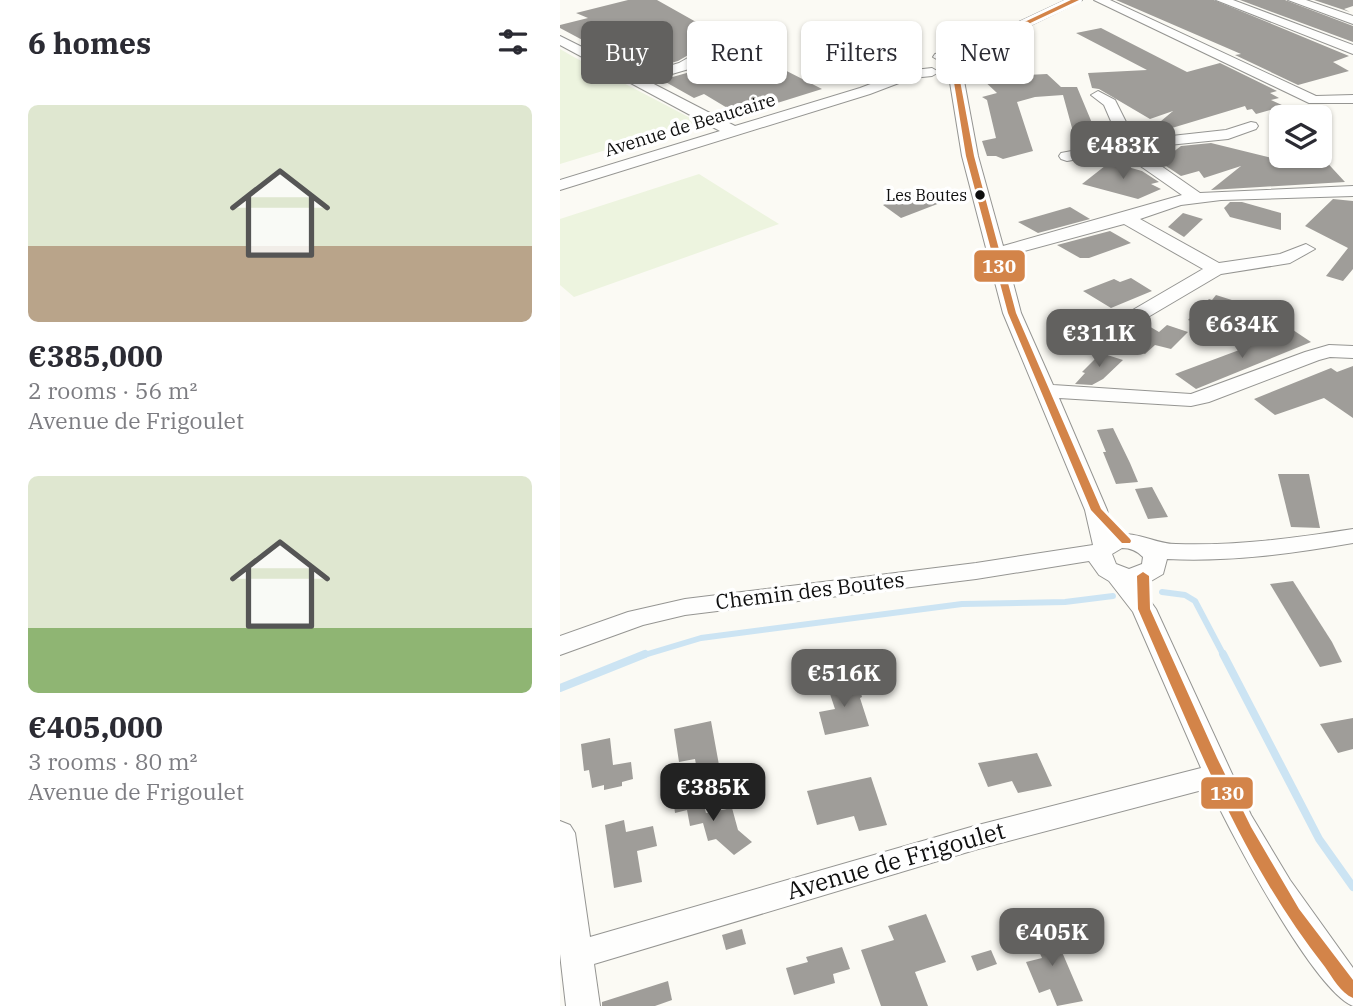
<!DOCTYPE html>
<meta charset="utf-8">
<style>
:root{--surface:#fff;--page:#f2f2f3;--text:#2b2b33;--muted:#7c7c81;--accent:#62615f}
body{margin:0;font-family:"IBM Plex Serif",serif;background:var(--page);color:var(--text);height:100vh;display:flex;flex-direction:column;font-size:26px;white-space:nowrap}
*{box-sizing:border-box;margin:0}
p{font-size:23px;color:var(--muted)}
.icon{flex:none;width:38px;height:38px;fill:none;stroke:currentColor;stroke-width:2;stroke-linecap:round;stroke-linejoin:round}
.map{position:relative;flex:1;overflow:hidden}
.details{display:flex;flex-direction:column;background:var(--surface);width:560px}
.details>*{flex:none}
.hud{position:absolute;left:21px;top:21px;width:665px;height:63px;display:flex;gap:14px}
.buttons{position:absolute;left:709px;top:105px;display:grid;gap:14px}
.buttons a{display:grid;place-items:center;width:63px;height:63px;border-radius:10px;background:var(--surface);box-shadow:0 2px 5px #0004;font-size:35px}
.price{position:absolute;translate:-50% -60px;padding:0 16px;border-radius:14px;background:var(--accent);color:#fff;font-size:23px;line-height:46px;filter:drop-shadow(0 2px 4px #0008)}
.price::after{content:'';position:absolute;left:50%;top:42px;width:21px;height:16px;margin-left:-10px;background:inherit;clip-path:polygon(0 0,100% 0,50% 100%)}
.price.on{background:#222;color:#fff}
ul{padding:0;list-style:none}
li{display:grid;align-content:center;gap:14px;height:371px;padding:0 28px}
li span{display:grid;place-items:center;height:217px;border-radius:10px;color:#555}
li>.icon{margin-inline-start:auto}
span .icon{width:126px;height:126px;fill:#fffc;stroke-width:1}
li b{font-size:30px}
h2{display:flex;justify-content:space-between;align-items:center;height:84px;padding:0 28px;font-size:30px}
.chip{padding:0 24px;border-radius:10px;background:var(--surface);box-shadow:0 2px 5px #0004;font-size:24px;line-height:63px}
.chip.on{background:var(--accent);color:#fff}
main{display:flex;flex:1;min-height:0}
.map>svg:first-child{display:block}
.pitch{fill:#edf4df}
.lines{fill:none;stroke-linecap:round;stroke-linejoin:round}
.stream-far1{stroke:#cce4f3;stroke-width:6}
.stream{stroke:#cce4f3;stroke-width:8}
.building{fill:#9f9d99}
.minor-casing{stroke:#959592;stroke-width:2}
.minor{fill:#fefefd;fill-rule:evenodd}
.bus-1-casing{stroke:#fff;stroke-width:6}
.bus-1{fill:#d38449;fill-rule:evenodd}
.bus-dot{fill:#0f0f0f;stroke:#fff;stroke-width:2.5}
.labels{text-anchor:middle;stroke-width:7;stroke-linejoin:round;paint-order:stroke}
.far-bus-label{font-size:16px;fill:#0f0f0f;stroke:#fff;text-anchor:end}
.far-street-label{font-size:18px;fill:#0f0f0f;stroke:#fff}
.street-label{font-size:21px;fill:#0f0f0f;stroke:#fff}
.near-street-label{font-size:24px;fill:#0f0f0f;stroke:#fff}
.line-badge{stroke:#fff;stroke-width:2.5}
.badge-label{font-size:19px;text-anchor:middle;font-weight:bold;fill:#fff}
</style>
<main>
<section class="details">
<h2>6 homes<svg class="icon" aria-label="filters" viewBox="0 0 24 24"><path d="M4 7h16M4 17h16"/><circle cx="9" cy="7" r="2"/><circle cx="15" cy="17" r="2"/></svg></h2>
<ul>
<li><span style="background:linear-gradient(#dfe7d0 65%,#b9a48a 0)"><svg class="icon" aria-label="home" viewBox="0 0 24 24"><path d="M3 11l9-7 9 7M6 9v11h12V9"/></svg></span><div><b>€385,000</b><p>2 rooms · 56 m²</p><p>Avenue de Frigoulet</p></div></li>
<li><span style="background:linear-gradient(#dfe7d0 70%,#8fb573 0)"><svg class="icon" aria-label="home" viewBox="0 0 24 24"><path d="M3 11l9-7 9 7M6 9v11h12V9"/></svg></span><div><b>€405,000</b><p>3 rooms · 80 m²</p><p>Avenue de Frigoulet</p></div></li>
</ul>
</section>
<div class="map">
<svg width="793" height="1006" viewBox="0 0 793 1006">
<rect width="100%" height="100%" fill="#fbfaf4"/>
<g class="pitch">
<polygon points="0,49 12,56 138,122 0,164"/>
<polygon points="139,174 219,224 14,297 0,285 0,219"/>
</g>
<g class="lines">
<g class="stream-far1">
<polyline points="602,592 625,595 635,601 664,656"/>
<polyline points="81,656 141,638 402,604 505,602 553,596"/>
</g>
<g class="stream">
<polyline points="663,654 759,839 793,887"/>
<polyline points="0,688 85,654"/>
</g>
</g>
<g class="building">
<polygon points="68,0 97,0 161,36 118,61 87,70 80,66 73,67 0,28 0,25 28,18 16,13"/>
<polygon points="556,0 654,0 789,56 773,62 789,71 738,85 675,55 681,54"/>
<polygon points="680,0 725,0 793,26 793,42"/>
<polygon points="754,0 793,0 793,6 784,9 790,12"/>
<polygon points="541,28 627,72 660,63 717,91 710,93 719,98 711,100 724,106 696,114 692,109 687,110 685,106 582,137 613,111 590,119 539,89 532,88 528,73 587,70 516,33"/>
<polygon points="178,42 213,60 207,61 262,89 179,115 144,94 134,98 102,80 130,72 156,55 180,70 193,70 192,60 170,47"/>
<polygon points="487,74 501,87 517,87 537,135 515,139 503,95 475,97 457,102 473,151 443,159 436,156 427,156 422,141 436,138 427,100 422,97 437,93 420,77"/>
<polygon points="651,143 712,158 711,156 761,156 785,182 651,190 681,166 644,178 639,171 621,176 600,162 621,146"/>
<polygon points="550,162 582,171 599,182 591,184 601,189 578,199 522,184"/>
<polygon points="359,191 380,203 341,218 323,205"/>
<polygon points="773,199 793,201 793,269 783,281 766,276 788,248 745,226"/>
<polygon points="670,202 682,202 721,213 721,230 670,217 664,208"/>
<polygon points="510,207 530,219 478,233 458,222"/>
<polygon points="623,213 643,219 624,237 608,227"/>
<polygon points="550,231 571,243 529,258 520,258 497,245"/>
<polygon points="571,278 592,291 551,308 523,291 554,279 560,282"/>
<polygon points="656,295 675,301 650,327 628,320 649,299 652,300"/>
<polygon points="587,325 599,332 607,325 628,332 611,349 595,345 585,354 563,347"/>
<polygon points="733,330 751,342 636,389 615,374"/>
<polygon points="541,353 563,360 543,379 532,385 515,384 525,373 522,372"/>
<polygon points="793,366 793,418 764,398 715,415 694,399 771,368 777,372"/>
<polygon points="553,428 570,463 578,482 556,484 543,452 546,452 537,430"/>
<polygon points="718,474 749,474 760,528 731,527"/>
<polygon points="592,487 608,517 588,519 575,489"/>
<polygon points="733,581 772,642 782,662 760,667 710,584"/>
<polygon points="297,679 302,697 300,698 309,726 265,735 259,712 275,709 267,685"/>
<polygon points="793,718 793,749 778,753 760,724"/>
<polygon points="151,721 159,765 137,770 135,759 119,762 114,729"/>
<polygon points="50,738 53,765 71,762 73,779 62,782 62,786 44,790 44,785 32,788 29,770 24,771 21,744"/>
<polygon points="477,753 492,786 458,793 452,781 428,787 418,763"/>
<polygon points="311,777 327,825 299,831 294,816 257,825 247,791"/>
<polygon points="134,792 137,808 144,806 146,813 172,808 178,830 192,842 174,855 156,839 148,841 143,823 130,826 127,810 115,813 113,797"/>
<polygon points="64,820 66,832 93,826 97,846 77,851 82,882 54,888 45,825"/>
<polygon points="366,914 386,962 355,972 368,1006 321,1006 301,950 334,940 328,926"/>
<polygon points="490,924 523,1001 497,1006 490,989 479,993 466,962 482,958 469,929"/>
<polygon points="182,929 186,944 166,950 162,935"/>
<polygon points="282,947 290,969 273,974 275,983 234,995 226,968 248,962 246,957"/>
<polygon points="431,950 437,964 417,971 411,956"/>
<polygon points="108,981 112,1000 95,1006 42,1006 42,1002"/>
</g>
<g class="lines">
<defs>
<g id="minor">
<polygon points="506,0 522,0 412,54 380,61 373,57 375,54 403,48"/>
<polygon points="534,0 550,0 756,96 793,95 793,103 749,103"/>
<polygon points="656,0 673,0 793,45 793,54"/>
<polygon points="728,0 746,0 793,16 793,24"/>
<polygon points="180,28 186,32 185,35 165,47 191,62 191,68 181,68 156,52 129,69 88,81 175,126 300,88 345,71 372,68 379,72 372,76 352,78 310,94 0,190 0,180 160,131 0,45 0,36 78,75 119,63"/>
<path d="M395,66l7,4 16,86 25,90 179,-51 -53,-37 -5,-7 -57,10 -6,-2 -2,-3 2,-3 59,-11 -16,-37 -13,-10 7,-4 17,9 20,40 91,-10 25,-8 5,1 2,3 -2,3 -28,10 -89,9 2,4 59,41 153,-7v10l-132,4 -40,5 -41,14 79,44 61,-9 26,-10 9,5 -25,14 -69,11 -78,46 -50,9 -10,-6 3,-4 45,-8 72,-42 -79,-45 -118,32 15,57 32,72 138,9 114,-42 24,-7 24,1v12l-23,-1 -11,3 -110,42 -18,4 -132,-8 48,112 7,25c22,-5 41,9 62,9 60,2 119,-6 177,-15v14c-62,11 -124,19 -186,16l-4,15 -12,7 -13,3 18,25 95,206 39,65 63,88v38c-39,-15 -124,-175 -143,-218l-232,61 -384,115 6,42h-34l-6,-52v-133l10,4 5,8 15,104 388,-112 223,-57 -68,-156 -24,-31 -10,-6 -10,-14 -113,18 -291,36 -42,10 -83,30v-19l68,-24 57,-13 291,-36 117,-18 -8,-35 -82,-197 -41,-157 -14,-86zM562,548c9,0 15,3 21,9l-1,7 -13,5 -13,-5 -4,-10z"/>
</g>
</defs>
<use href="#minor" class="minor-casing"/>
<use href="#minor" class="minor"/>
<defs>
<g id="bus-1">
<polygon points="511,0 519,0 409,52 398,70 414,156 456,313 541,509 570,539 571,541 570,543 562,543 531,510 448,313 406,156 392,70 405,50"/>
<path d="M583,572l6,4 1,33 67,149 34,69 48,82 54,71v18c-12,-5 -21,-21 -28,-31 -84,-106 -133,-235 -187,-358l-1,-33z"/>
</g>
</defs>
<use href="#bus-1" class="bus-1-casing"/>
<use href="#bus-1" class="bus-1"/>
</g>
<circle class="bus-dot" cx="420" cy="195" r="6"/>
<g class="labels">
<g class="far-bus-label">
<text x="407" y="201">Les Boutes</text>
</g>
<g class="far-street-label">
<text transform="translate(130 125) rotate(-17)" y="6">Avenue de Beaucaire</text>
</g>
<g class="street-label">
<text transform="translate(250 591) rotate(-7)" y="7">Chemin des Boutes</text>
</g>
<g class="near-street-label">
<text transform="translate(336 861) rotate(-16)" y="8">Avenue de Frigoulet</text>
</g>
</g>
<g class="line-badge">
<rect x="413" y="249" width="53" height="34" rx="7" fill="#d38449"/>
<rect x="640" y="776" width="54" height="34" rx="7" fill="#d38449"/>
</g>
<g class="badge-label">
<text x="439" y="273">130</text>
<text x="667" y="800">130</text>
</g>
</svg>
<div class="buttons">
<a><svg class="icon" aria-label="layers" viewBox="0 0 24 24"><path d="M12 4l9 5-9 5-9-5zM3 14l9 5 9-5"/></svg></a>
</div>
<b class="price" style="left:563px;top:181px">€483K</b>
<b class="price" style="left:682px;top:360px">€634K</b>
<b class="price" style="left:539px;top:369px">€311K</b>
<b class="price" style="left:284px;top:709px">€516K</b>
<b class="price on" style="left:153px;top:823px">€385K</b>
<b class="price" style="left:492px;top:968px">€405K</b>
<div class="hud">
<a class="chip on">Buy</a>
<a class="chip">Rent</a>
<a class="chip">Filters</a>
<a class="chip">New</a>
</div>
</div>
</main>
